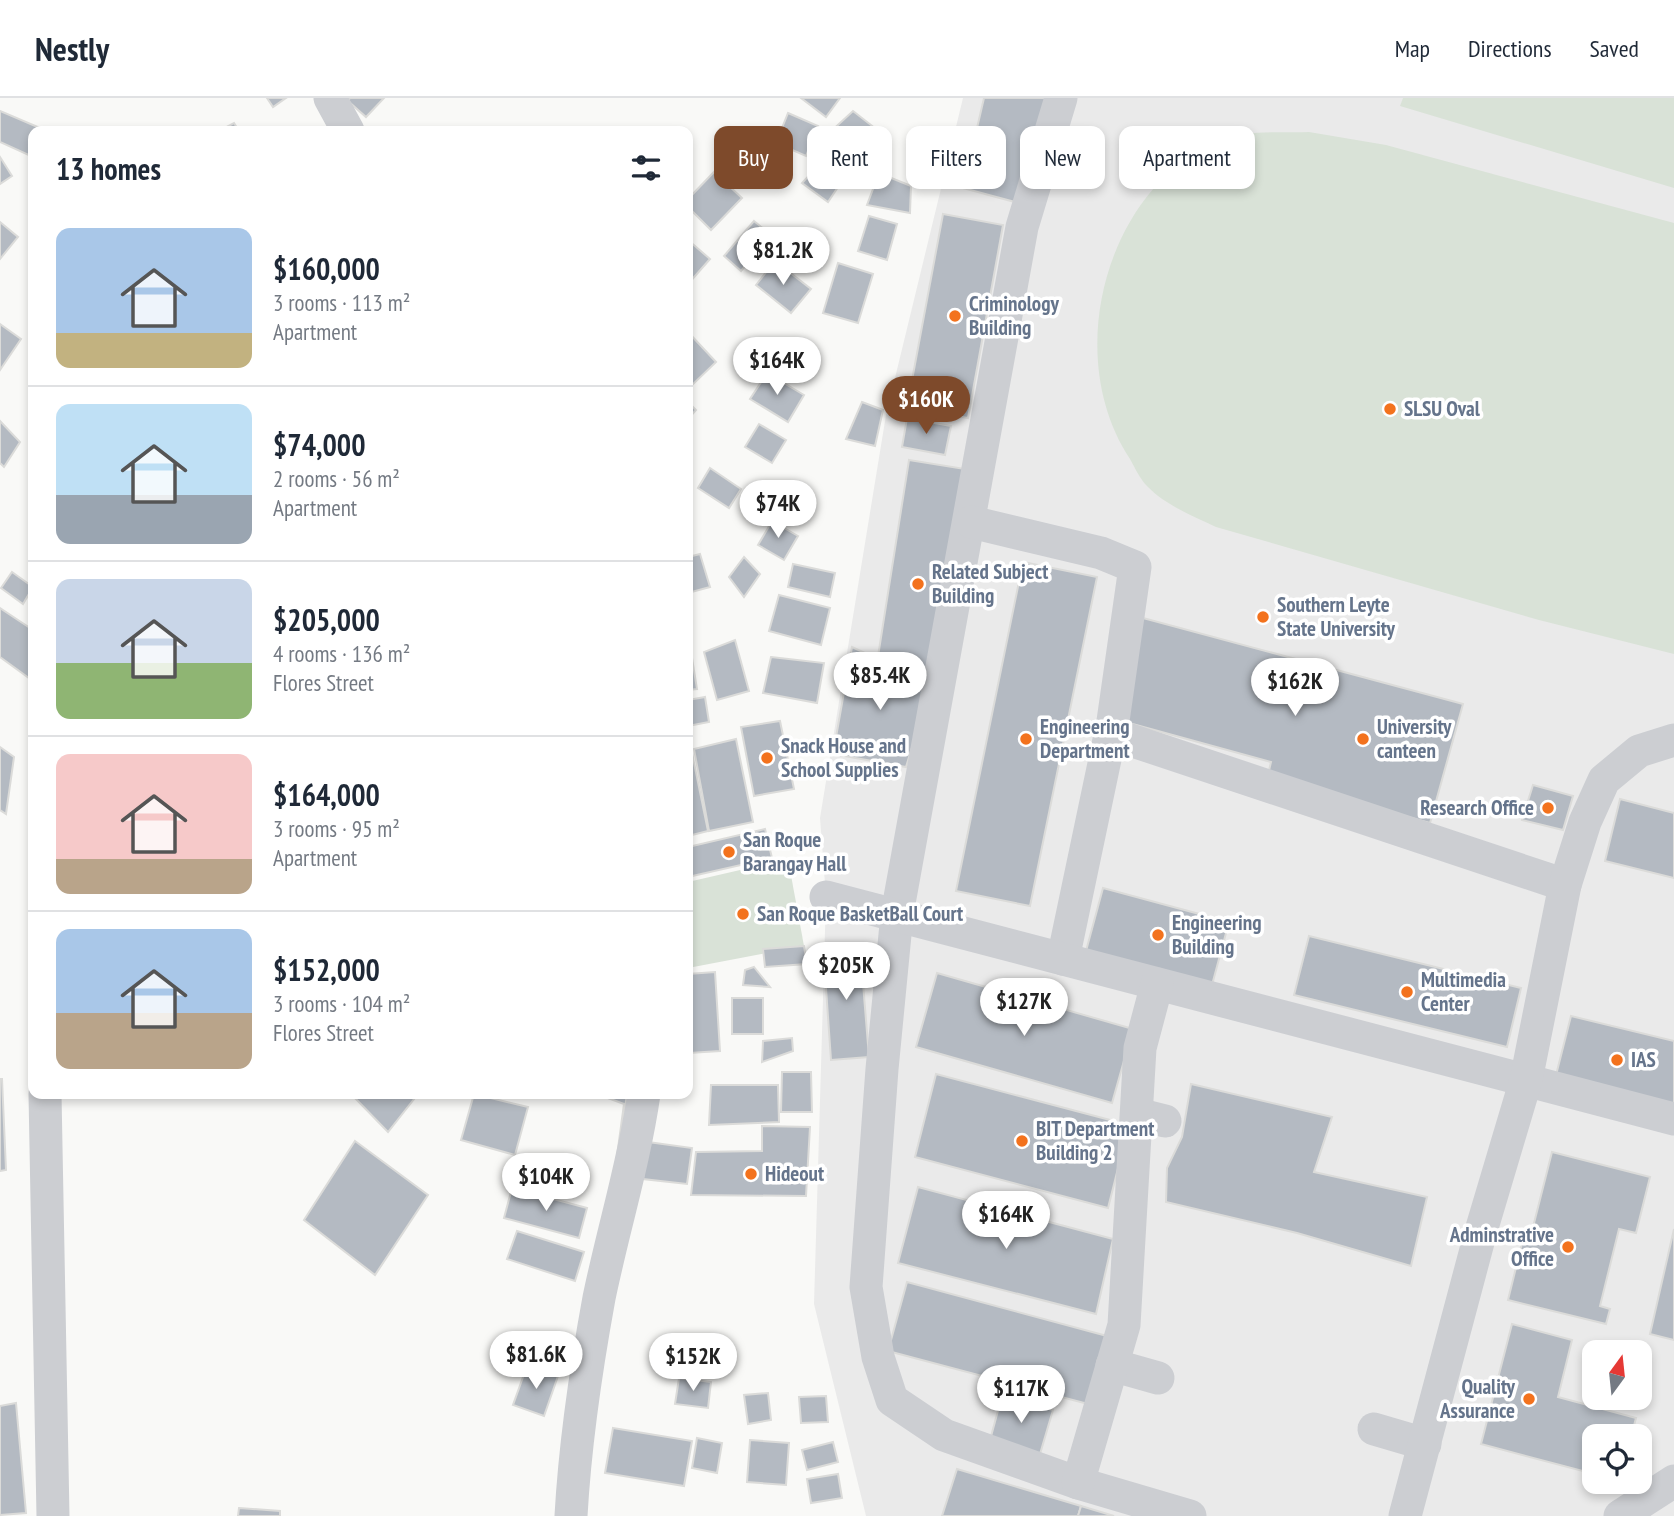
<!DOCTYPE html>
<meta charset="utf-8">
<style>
:root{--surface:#fff;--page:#f6f6f7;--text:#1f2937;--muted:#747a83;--line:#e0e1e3;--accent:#7e4a2b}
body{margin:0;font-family:"PT Sans Narrow",sans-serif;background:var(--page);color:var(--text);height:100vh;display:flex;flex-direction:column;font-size:26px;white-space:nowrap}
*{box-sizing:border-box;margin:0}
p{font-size:23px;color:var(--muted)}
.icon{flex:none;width:38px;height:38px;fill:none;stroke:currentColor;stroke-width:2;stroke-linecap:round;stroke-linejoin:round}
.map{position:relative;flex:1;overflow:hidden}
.side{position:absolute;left:28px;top:28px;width:665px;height:973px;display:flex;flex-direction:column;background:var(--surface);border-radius:14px;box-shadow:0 4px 10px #0003}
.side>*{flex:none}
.hud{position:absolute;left:714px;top:28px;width:665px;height:63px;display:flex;gap:14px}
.needle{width:46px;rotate:15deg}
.controls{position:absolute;left:1582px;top:1242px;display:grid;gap:14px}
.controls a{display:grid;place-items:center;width:70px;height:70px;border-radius:14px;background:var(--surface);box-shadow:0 4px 10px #0003;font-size:35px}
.price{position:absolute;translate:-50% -60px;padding:0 16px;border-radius:24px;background:#fff;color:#222;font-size:23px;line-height:46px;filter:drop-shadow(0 2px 4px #0008)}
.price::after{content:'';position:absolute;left:50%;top:42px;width:21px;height:16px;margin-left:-10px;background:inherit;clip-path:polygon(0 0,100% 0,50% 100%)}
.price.on{background:var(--accent);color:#fff}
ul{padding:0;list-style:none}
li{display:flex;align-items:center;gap:21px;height:175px;padding:0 28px}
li+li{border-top:2px solid var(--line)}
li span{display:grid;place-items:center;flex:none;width:196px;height:140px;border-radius:14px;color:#555}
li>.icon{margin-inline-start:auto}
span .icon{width:84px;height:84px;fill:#fffc;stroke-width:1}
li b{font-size:30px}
h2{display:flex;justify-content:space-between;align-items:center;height:84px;padding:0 28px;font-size:30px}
.tag{padding:0 24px;border-radius:14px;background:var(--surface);box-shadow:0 4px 10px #0003;font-size:24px;line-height:63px}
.tag.on{background:var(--accent);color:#fff}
header{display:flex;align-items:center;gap:42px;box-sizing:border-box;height:98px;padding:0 35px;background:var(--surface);border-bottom:2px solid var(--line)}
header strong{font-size:33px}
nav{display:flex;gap:38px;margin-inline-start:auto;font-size:24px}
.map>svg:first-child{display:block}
.built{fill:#eaeaea;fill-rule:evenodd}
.green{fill:#d9e2d7}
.building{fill:#b4bac2;stroke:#dbdbd9;stroke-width:2}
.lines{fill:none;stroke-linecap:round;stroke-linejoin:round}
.minor{stroke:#ccced2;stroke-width:33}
.poi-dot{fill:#f3721d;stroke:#fff;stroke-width:2.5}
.labels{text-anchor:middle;stroke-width:7;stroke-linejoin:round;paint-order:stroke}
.poi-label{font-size:21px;font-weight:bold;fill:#65748b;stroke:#fff;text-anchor:start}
</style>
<header>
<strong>Nestly</strong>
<nav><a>Map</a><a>Directions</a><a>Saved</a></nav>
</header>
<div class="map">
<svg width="1674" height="1418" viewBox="0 0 1674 1418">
<rect width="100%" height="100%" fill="#f9f9f7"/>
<path class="built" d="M963,0h711v1418h-808l-52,-212 12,-407 -6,-79 66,-403zM1594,1255h46v45h-46zM1594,1339h46v45h-46z"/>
<g class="green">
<polygon points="1403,0 1674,0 1674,90 1400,8"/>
<path d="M1309,34l77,13 288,78v431l-135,-34 -323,-93c-23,-11 -51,-22 -69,-41 -7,-7 -12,-18 -17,-27 -67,-101 -27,-264 84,-317 29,-13 65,-9 95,-10z"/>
<polygon points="788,761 804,848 688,870 688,784"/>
</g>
<g class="building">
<polygon points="267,0 286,0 273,9"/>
<polygon points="350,0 384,0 366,19 348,3"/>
<polygon points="801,0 840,0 826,19"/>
<polygon points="984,0 1051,0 1026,107 963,90"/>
<polygon points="0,13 47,33 33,33 33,59 0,44"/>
<polygon points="853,13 885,38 858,63 826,38"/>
<polygon points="788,15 818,28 806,58 776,45"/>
<polygon points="234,25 239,33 219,33"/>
<polygon points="0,59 12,78 0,86"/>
<polygon points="825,60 848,74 828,104 802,85"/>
<polygon points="714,74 742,100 711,132 688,109 688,101"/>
<polygon points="879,75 911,88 910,115 867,107"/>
<polygon points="943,116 1003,127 968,320 907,309"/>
<polygon points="869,118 897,126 887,162 858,153"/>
<polygon points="754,123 771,137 741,173 724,158"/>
<polygon points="0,124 18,139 0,161"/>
<polygon points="688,142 710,161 688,186"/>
<polygon points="775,163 811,191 791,215 756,187"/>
<polygon points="838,165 873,176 858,225 823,215"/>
<polygon points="0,226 21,241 0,272"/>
<polygon points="688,234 716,264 688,291"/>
<polygon points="767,275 804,297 788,324 750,301"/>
<polygon points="688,304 696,312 688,321"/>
<polygon points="862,304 883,312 875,348 846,341"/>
<polygon points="907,320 951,328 945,357 902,349"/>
<polygon points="0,323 20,344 4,369 0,365"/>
<polygon points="759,326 786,342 772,365 745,349"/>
<polygon points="909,362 965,371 933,581 876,571"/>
<polygon points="710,370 741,391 729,410 698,390"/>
<polygon points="772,423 798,438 784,462 758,447"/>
<polygon points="700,456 710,489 688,495 688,459"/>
<polygon points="744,459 760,476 744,499 729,479"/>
<polygon points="1023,464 1097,479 1030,808 956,793"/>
<polygon points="793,466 835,475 830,499 788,489"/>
<polygon points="12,474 33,489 23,506 1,490"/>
<polygon points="779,497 830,510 821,547 769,533"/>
<polygon points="0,510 33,532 33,583 0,559"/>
<polygon points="1143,520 1463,606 1430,725 1267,681 1271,664 1118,622"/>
<polygon points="735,542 749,593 717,602 704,554"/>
<polygon points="852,549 878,561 876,571 933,581 906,669 833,656"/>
<polygon points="771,559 824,565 817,605 763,595"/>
<polygon points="692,560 697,591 688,592 688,561"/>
<polygon points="705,599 709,624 688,628 688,602"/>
<polygon points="780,623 794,691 754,698 741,629"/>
<polygon points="736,641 753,724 709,733 694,651"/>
<polygon points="0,649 14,659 6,716 0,712"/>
<polygon points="691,650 708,733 688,738 688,651"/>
<polygon points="1533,687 1573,698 1563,732 1522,722"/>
<polygon points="1620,701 1674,715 1674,780 1605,763"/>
<polygon points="765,731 772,760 688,779 688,749"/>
<polygon points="1103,790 1229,824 1212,887 1086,853"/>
<polygon points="1309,838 1521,890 1507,949 1294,897"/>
<polygon points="823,847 860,848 869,959 831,962"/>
<polygon points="804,848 807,866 765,869 763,851"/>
<polygon points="754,869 770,889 743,887 745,872"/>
<polygon points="715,874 720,953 689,955 688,876"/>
<polygon points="937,875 1133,931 1112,1005 916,949"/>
<rect x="732" y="900" width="31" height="36"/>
<polygon points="1571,918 1674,943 1674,1011 1555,981"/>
<polygon points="792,940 793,953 762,964 763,943"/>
<polygon points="782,974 811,974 812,1014 781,1014"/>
<polygon points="936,976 1129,1027 1108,1110 915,1059"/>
<polygon points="0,981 2,981 6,1072 0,1073"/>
<polygon points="1191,986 1332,1019 1314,1074 1427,1099 1411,1168 1297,1135 1166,1104 1167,1070 1182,1039"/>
<polygon points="711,987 778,987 779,1024 709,1027"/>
<polygon points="351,996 418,996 388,1034"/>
<polygon points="474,996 528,1009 515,1057 461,1042"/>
<polygon points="597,996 627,996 585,1296 624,1006"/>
<polygon points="762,1028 810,1029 806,1098 691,1097 696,1054 762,1053"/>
<polygon points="355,1043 428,1097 375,1177 304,1122"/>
<polygon points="648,1044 692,1050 687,1086 643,1081"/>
<polygon points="1552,1054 1650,1079 1636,1135 1619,1131 1600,1208 1610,1211 1606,1226 1508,1202 1524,1137 1531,1137"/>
<polygon points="918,1089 1113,1141 1096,1216 898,1165"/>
<polygon points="512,1090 587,1110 579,1140 504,1120"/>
<polygon points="1674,1131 1674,1242 1650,1236"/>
<polygon points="517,1133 584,1154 575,1183 507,1161"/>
<polygon points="907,1184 1107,1238 1088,1306 888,1253"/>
<polygon points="1512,1226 1572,1242 1558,1299 1636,1320 1631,1339 1594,1339 1594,1376 1481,1346"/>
<polygon points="527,1268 558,1278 544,1318 513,1307"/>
<polygon points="679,1280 711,1284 708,1310 675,1306"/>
<polygon points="768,1295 771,1322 748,1326 744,1297"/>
<polygon points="826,1298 828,1324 801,1325 799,1299"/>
<polygon points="1002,1298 1053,1312 1040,1356 990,1342"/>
<polygon points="16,1305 26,1415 0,1417 0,1308"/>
<polygon points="613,1330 692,1343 684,1388 605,1375"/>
<polygon points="697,1340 722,1345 717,1375 692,1370"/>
<polygon points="750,1342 789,1345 786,1387 747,1384"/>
<polygon points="833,1344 838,1364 807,1372 802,1352"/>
<polygon points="957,1371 1081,1408 1078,1418 942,1418"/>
<polygon points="838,1376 842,1400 811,1405 807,1381"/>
<polygon points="1081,1408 1114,1418 1078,1418"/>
<polygon points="239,1410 280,1413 280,1418 238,1418"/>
</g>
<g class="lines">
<g class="minor">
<polyline points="330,0 348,33"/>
<polyline points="1061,0 1022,129 897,816 882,971 866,1189 878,1259 892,1302 944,1337 1078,1385 1190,1418"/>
<polyline points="971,424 1101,455 1135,469 1113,623 1063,861"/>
<polyline points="1109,635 1565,787"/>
<polyline points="826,799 1674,1021"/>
<polyline points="45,996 53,1418"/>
<polyline points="1137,1016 1165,1023"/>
<polyline points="1112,1267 1158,1280"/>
<polyline points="1374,1331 1425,1346"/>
<polyline points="1078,1385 1124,1227 1140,950 1157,886"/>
<path d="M571,1418c4,-72 15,-147 28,-218 14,-68 35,-135 45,-204"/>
<polyline points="1405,1418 1481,1133 1526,982 1565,787 1585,724 1604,682 1639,653 1674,642"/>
<polyline points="1620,1418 1674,1383"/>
</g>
</g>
<g class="poi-dot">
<circle cx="955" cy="218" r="7"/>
<circle cx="1390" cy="311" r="7"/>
<circle cx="918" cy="486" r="7"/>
<circle cx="1263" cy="519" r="7"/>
<circle cx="1026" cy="641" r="7"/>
<circle cx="1363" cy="641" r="7"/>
<circle cx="767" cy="660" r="7"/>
<circle cx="1548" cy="710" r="7"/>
<circle cx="729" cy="754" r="7"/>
<circle cx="743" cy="816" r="7"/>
<circle cx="1158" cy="837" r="7"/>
<circle cx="1407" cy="894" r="7"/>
<circle cx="1617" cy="962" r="7"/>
<circle cx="1022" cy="1043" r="7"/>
<circle cx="751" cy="1076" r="7"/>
<circle cx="1568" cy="1149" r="7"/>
<circle cx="1529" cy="1301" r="7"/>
</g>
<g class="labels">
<g class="poi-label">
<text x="969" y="213">Criminology<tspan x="969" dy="24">Building</tspan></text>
<text x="1404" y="318">SLSU Oval</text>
<text x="932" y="481">Related Subject<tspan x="932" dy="24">Building</tspan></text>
<text x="1277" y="514">Southern Leyte<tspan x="1277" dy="24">State University</tspan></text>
<text x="1040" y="636">Engineering<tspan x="1040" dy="24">Department</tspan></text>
<text x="1377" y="636">University<tspan x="1377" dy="24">canteen</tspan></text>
<text x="781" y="655">Snack House and<tspan x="781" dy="24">School Supplies</tspan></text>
<text x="1534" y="717" text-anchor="end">Research Office</text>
<text x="743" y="749">San Roque<tspan x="743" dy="24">Barangay Hall</tspan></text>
<text x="757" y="823">San Roque BasketBall Court</text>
<text x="1172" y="832">Engineering<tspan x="1172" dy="24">Building</tspan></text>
<text x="1421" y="889">Multimedia<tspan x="1421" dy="24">Center</tspan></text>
<text x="1631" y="969">IAS</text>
<text x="1036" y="1038">BIT Department<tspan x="1036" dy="24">Building 2</tspan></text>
<text x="765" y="1083">Hideout</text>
<text x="1554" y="1144" text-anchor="end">Adminstrative<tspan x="1554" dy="24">Office</tspan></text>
<text x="1515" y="1296" text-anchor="end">Quality<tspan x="1515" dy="24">Assurance</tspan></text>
</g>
</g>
</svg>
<div class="controls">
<a><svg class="needle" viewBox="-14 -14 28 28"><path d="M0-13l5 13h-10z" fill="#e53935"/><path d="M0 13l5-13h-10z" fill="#747a83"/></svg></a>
<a><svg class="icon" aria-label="locate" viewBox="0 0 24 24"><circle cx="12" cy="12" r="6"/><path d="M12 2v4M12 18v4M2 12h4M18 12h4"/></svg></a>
</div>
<b class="price" style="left:783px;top:189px">$81.2K</b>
<b class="price" style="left:777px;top:299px">$164K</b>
<b class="price on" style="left:926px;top:338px">$160K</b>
<b class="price" style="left:778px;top:442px">$74K</b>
<b class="price" style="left:880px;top:614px">$85.4K</b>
<b class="price" style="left:1295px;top:620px">$162K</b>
<b class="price" style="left:846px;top:904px">$205K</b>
<b class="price" style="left:1024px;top:940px">$127K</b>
<b class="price" style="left:546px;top:1115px">$104K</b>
<b class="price" style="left:1006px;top:1153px">$164K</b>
<b class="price" style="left:536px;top:1293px">$81.6K</b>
<b class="price" style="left:693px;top:1295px">$152K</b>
<b class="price" style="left:1021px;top:1327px">$117K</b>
<div class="hud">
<a class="tag on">Buy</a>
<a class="tag">Rent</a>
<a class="tag">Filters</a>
<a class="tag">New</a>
<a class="tag">Apartment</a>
</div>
<section class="side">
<h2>13 homes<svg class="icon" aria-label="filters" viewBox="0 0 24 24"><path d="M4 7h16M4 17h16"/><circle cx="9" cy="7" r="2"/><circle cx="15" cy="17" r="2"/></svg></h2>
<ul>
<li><span style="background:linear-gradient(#a9c7e8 75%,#c2b280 0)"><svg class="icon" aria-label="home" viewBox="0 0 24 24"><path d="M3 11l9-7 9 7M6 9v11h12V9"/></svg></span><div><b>$160,000</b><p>3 rooms · 113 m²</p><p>Apartment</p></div></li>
<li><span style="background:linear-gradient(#bfe0f5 65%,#9aa5b1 0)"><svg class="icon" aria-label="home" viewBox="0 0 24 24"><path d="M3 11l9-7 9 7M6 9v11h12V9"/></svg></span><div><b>$74,000</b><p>2 rooms · 56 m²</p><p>Apartment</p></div></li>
<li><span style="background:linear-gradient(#c9d6e8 60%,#8fb573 0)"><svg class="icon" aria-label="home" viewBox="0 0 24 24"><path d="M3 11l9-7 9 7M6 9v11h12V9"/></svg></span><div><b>$205,000</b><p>4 rooms · 136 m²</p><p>Flores Street</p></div></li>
<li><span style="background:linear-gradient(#f6c9c9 75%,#b9a48a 0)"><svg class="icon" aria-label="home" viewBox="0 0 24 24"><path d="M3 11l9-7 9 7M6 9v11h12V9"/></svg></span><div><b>$164,000</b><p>3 rooms · 95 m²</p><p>Apartment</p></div></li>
<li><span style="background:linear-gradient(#a9c7e8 60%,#b9a48a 0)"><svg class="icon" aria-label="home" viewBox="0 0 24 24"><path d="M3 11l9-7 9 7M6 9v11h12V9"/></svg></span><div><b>$152,000</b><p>3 rooms · 104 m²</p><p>Flores Street</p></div></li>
</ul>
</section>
</div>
